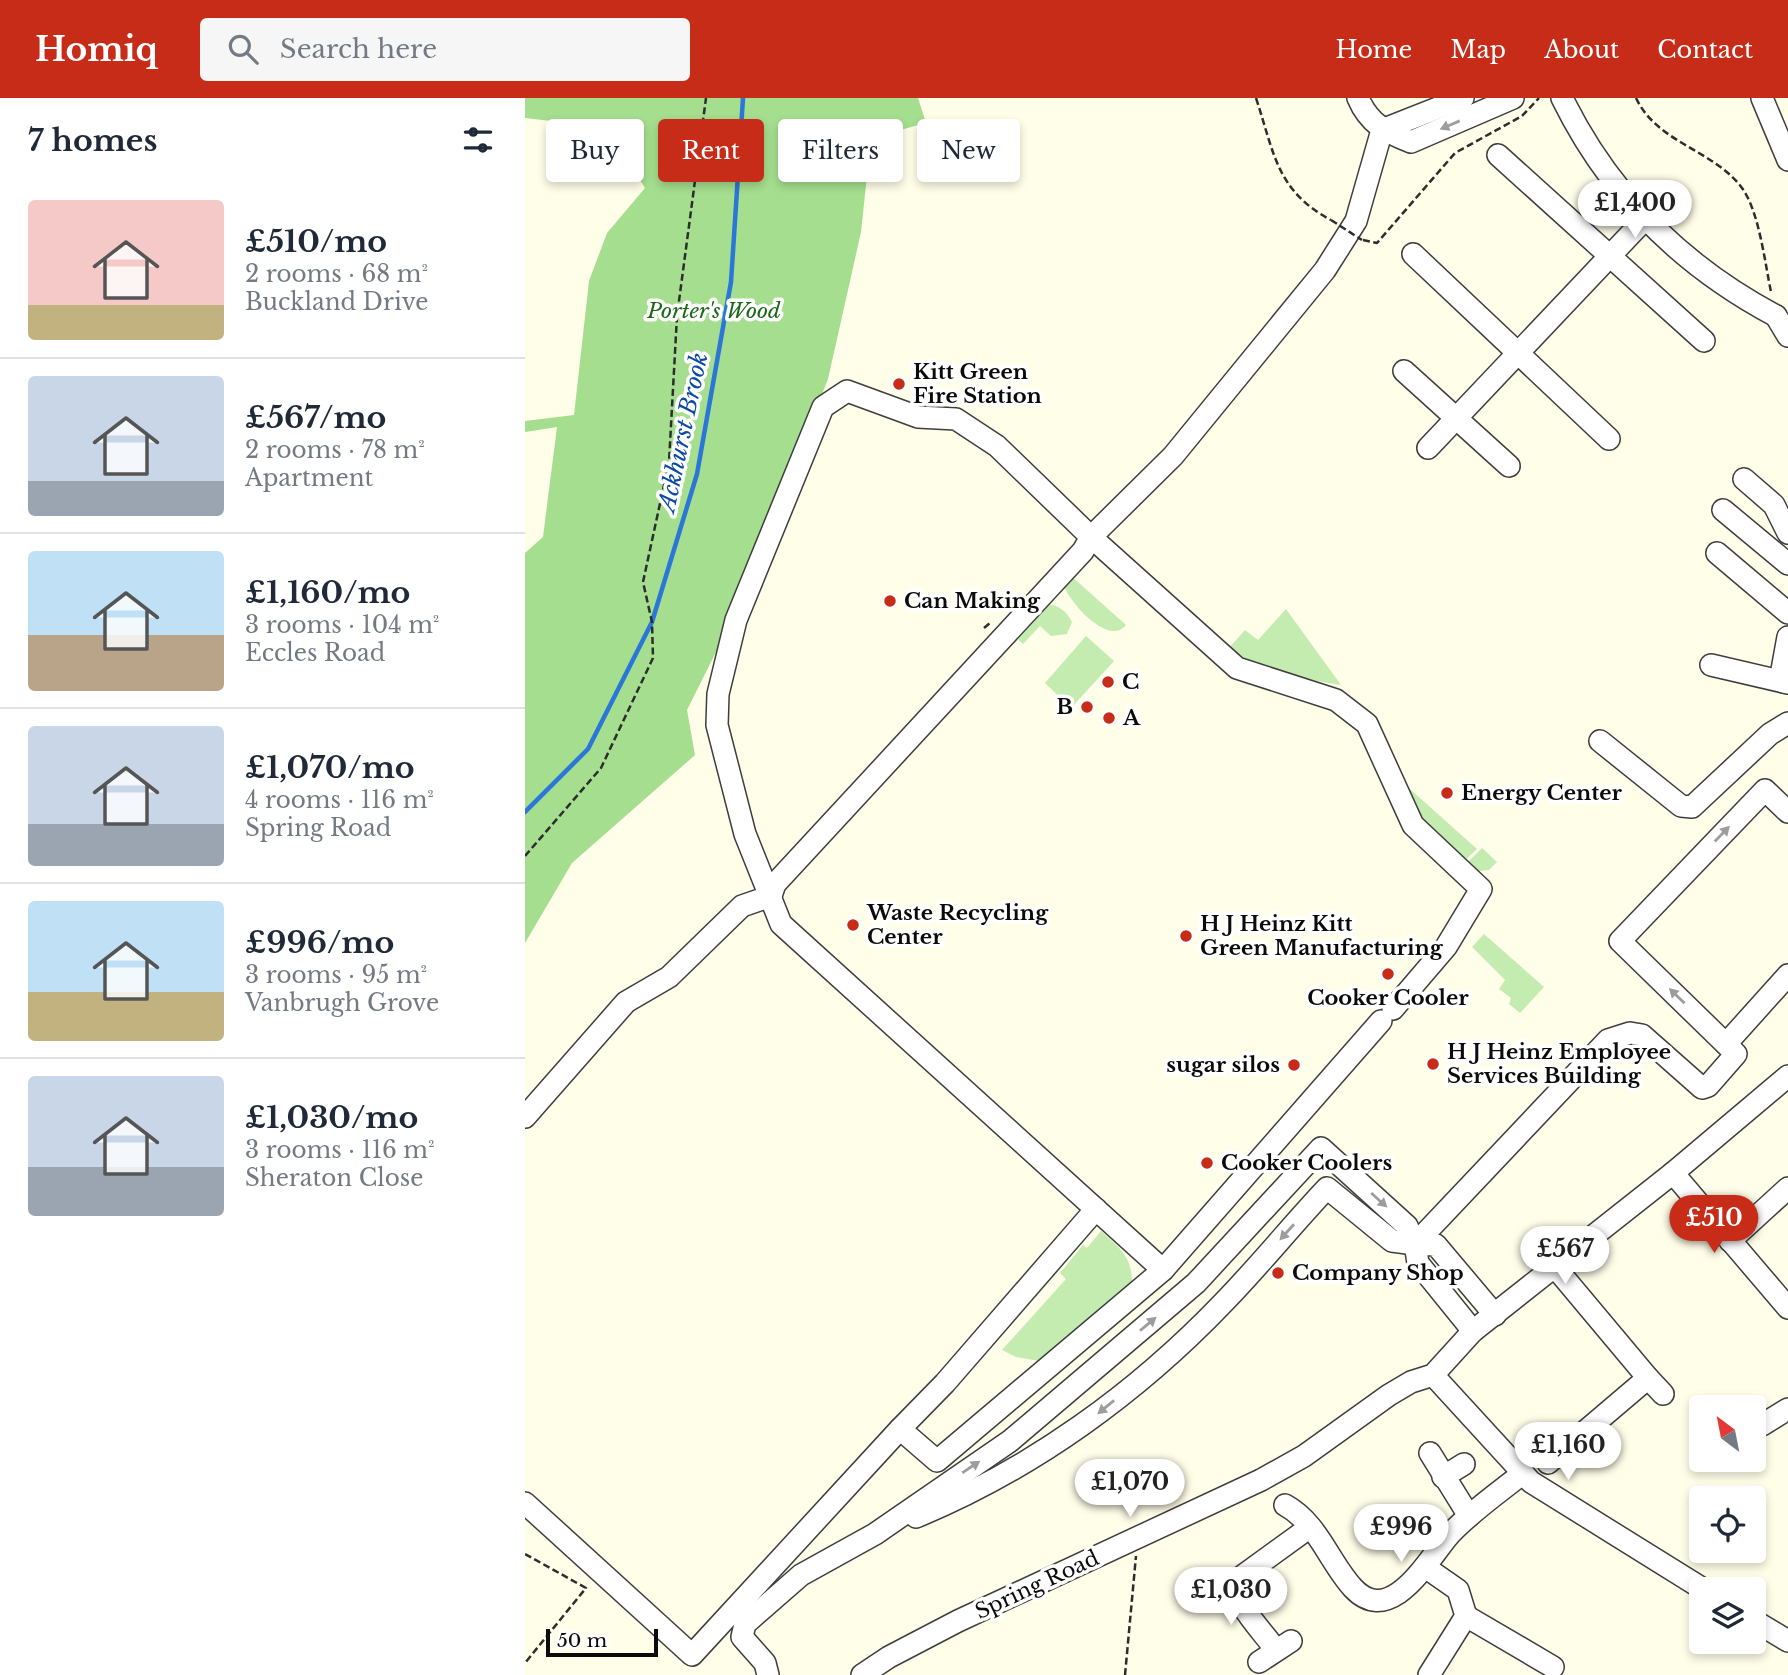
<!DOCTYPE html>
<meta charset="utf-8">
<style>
:root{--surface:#fff;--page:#f6f6f7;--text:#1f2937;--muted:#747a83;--line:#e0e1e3;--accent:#c62c18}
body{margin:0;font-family:"Libre Baskerville",serif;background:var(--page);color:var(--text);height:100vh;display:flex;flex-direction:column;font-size:26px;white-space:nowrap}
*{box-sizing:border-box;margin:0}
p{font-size:23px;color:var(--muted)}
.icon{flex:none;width:38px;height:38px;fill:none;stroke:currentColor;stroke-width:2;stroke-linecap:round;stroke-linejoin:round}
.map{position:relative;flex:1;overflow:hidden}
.side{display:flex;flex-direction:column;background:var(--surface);width:525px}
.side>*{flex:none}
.hud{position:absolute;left:21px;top:21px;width:665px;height:63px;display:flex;gap:14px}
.needle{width:46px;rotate:328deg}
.fabs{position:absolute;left:1164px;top:1297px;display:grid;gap:14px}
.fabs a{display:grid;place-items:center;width:77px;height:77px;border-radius:7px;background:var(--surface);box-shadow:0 4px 10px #0003;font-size:35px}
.scale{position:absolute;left:21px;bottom:18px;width:112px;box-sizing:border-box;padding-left:7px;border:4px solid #0b0b0b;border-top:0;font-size:19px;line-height:24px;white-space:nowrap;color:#0b0b0b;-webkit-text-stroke:5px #fff;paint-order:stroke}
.price{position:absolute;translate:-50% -60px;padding:0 16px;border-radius:24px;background:#fff;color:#222;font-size:23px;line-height:46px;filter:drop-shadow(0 2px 4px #0008)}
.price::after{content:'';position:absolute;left:50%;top:42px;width:21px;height:16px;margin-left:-10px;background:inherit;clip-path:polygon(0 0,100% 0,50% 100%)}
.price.current{background:var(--accent);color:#fff}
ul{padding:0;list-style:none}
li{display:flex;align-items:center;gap:21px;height:175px;padding:0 28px}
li+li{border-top:2px solid var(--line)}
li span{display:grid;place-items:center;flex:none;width:196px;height:140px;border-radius:7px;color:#555}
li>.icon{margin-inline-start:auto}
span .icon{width:84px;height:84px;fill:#fffc;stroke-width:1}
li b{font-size:30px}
h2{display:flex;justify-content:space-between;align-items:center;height:84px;padding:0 28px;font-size:30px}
.tag{padding:0 24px;border-radius:7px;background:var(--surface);box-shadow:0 4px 10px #0003;font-size:24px;line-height:63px}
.tag.current{background:var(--accent);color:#fff}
header{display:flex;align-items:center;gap:42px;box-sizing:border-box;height:98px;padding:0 35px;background:var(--accent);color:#fff}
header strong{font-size:33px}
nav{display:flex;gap:38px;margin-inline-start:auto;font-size:24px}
.search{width:490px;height:63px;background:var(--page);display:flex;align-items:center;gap:18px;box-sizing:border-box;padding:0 24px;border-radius:7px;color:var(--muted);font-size:26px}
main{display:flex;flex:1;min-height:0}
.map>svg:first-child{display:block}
.green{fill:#c5ecb0}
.forest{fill:#a5de8e}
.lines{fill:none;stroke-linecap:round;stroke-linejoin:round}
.stream{stroke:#2a76d9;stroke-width:4.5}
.minor-casing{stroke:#3e3e3e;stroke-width:24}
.path{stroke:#2d2d2d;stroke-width:2.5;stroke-dasharray:7 3.5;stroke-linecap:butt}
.minor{stroke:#fff;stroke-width:21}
.path-bridge{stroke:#2d2d2d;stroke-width:2.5;stroke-dasharray:7 3.5;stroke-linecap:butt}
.oneway{fill:#9d9d9d}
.poi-dot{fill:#c62c18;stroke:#fff;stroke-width:2.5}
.labels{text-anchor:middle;stroke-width:7;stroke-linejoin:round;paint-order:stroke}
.park-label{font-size:21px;font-style:italic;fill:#1a6817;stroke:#fff}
.poi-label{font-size:21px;font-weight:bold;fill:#0b0b0b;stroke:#fff;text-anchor:start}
.street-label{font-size:21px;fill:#0b0b0b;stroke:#fff}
.water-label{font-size:23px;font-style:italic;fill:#0b49a6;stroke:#fff}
</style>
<header>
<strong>Homiq</strong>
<div class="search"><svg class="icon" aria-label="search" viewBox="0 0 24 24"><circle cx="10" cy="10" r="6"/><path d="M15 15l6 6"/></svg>Search here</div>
<nav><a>Home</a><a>Map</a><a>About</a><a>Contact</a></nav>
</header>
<main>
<section class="side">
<h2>7 homes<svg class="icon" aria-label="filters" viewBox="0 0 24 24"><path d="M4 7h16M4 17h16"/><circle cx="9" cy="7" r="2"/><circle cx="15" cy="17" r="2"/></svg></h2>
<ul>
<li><span style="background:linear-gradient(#f6c9c9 75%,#c2b280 0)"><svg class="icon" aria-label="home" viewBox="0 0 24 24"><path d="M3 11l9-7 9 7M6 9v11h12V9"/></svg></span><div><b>£510/mo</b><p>2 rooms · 68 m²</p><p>Buckland Drive</p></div></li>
<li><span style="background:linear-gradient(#c9d6e8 75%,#9aa5b1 0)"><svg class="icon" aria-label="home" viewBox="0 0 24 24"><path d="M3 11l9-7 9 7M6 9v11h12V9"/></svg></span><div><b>£567/mo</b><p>2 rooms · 78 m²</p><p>Apartment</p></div></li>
<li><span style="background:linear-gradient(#bfe0f5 60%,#b9a48a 0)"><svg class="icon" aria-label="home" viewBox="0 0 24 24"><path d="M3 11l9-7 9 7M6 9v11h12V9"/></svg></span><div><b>£1,160/mo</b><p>3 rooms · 104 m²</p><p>Eccles Road</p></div></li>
<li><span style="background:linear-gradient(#c9d6e8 70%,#9aa5b1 0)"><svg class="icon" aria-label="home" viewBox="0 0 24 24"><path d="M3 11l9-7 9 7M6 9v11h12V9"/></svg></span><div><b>£1,070/mo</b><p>4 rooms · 116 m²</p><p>Spring Road</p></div></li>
<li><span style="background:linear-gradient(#bfe0f5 65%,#c2b280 0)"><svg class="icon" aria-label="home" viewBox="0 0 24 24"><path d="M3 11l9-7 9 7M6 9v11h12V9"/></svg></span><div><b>£996/mo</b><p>3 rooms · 95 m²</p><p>Vanbrugh Grove</p></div></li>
<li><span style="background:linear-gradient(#c9d6e8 65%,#9aa5b1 0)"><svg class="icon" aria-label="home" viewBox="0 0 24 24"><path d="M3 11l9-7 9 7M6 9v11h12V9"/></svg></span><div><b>£1,030/mo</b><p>3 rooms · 116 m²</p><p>Sheraton Close</p></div></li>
</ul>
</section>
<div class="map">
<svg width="1263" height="1577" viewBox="0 0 1263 1577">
<rect width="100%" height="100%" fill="#fffee9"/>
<g class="green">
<path d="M544,476l57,51c-17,22 -56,-22 -62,-39z"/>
<path d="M521,506c12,1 20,6 26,18l-5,12 -16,2 -11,-10 -17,18 -10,-9z"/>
<polygon points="761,511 816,587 761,578 702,552 720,532 733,542"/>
<polygon points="561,538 589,563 546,610 520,585"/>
<polygon points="877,684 952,751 937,765 894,723"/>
<polygon points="957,750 972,764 964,772 945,774 939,768"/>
<polygon points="959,836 1019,889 995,915 984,906 986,900 974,891 980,882 947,849"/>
<path d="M576,1133c19,17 31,25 31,52l-93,78 -23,-4 -14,-7 64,-71 -6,-6 23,-28 4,3z"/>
</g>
<polygon class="forest" points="0,0 393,0 401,25 346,40 336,134 303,281 211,514 162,612 170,657 47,765 0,845 0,455 18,439 32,329 0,334 0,323 49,317 64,183 82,135 120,90 99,56 43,25 0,20"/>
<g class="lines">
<polyline class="stream" points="0,714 63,651 127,524 172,376 206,184 218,0"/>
<defs>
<g id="minor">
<path d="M833,0c11,26 28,34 53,44l102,-44"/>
<path d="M1037,0c47,96 120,168 214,218"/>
<polyline points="1237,0 1263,62"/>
<polyline points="857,32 938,0"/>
<polyline points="973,57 1179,243"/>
<polyline points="888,156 1084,341"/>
<polyline points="1251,218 1263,238"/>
<polyline points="879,273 984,368"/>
<polyline points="903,350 1120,121"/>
<polyline points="1219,381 1249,407 1263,435"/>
<polyline points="1198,412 1263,466"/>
<polyline points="1192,455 1263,515"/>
<polyline points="1263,539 1257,572 1259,584 1263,585"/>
<polyline points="1186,567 1259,584"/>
<polyline points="1075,643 1156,708 1167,709 1245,636 1263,625"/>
<polyline points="246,798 250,786 558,453 566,439 648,358 800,172 831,123 857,32"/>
<polyline points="1201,946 1263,877"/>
<polyline points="0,1019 101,904 144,879 217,808 246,798"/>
<polyline points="1148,1075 1263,1210"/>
<polyline points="1205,1143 1263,1090"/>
<polyline points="890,1146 1083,942 1105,935 1117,937 1177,990 1183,988 1211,956 1095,843 1240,692 1263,714"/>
<polyline points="638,1172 256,826 220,736 192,627 193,596 211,522 298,309 322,293 393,319 431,321 472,348 566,439 712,570 811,602 842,626 888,727 956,791 921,849 868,911"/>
<polyline points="948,1233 893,1165 890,1146 911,1147 970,1217"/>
<polyline points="908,1277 1006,1384 1178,1491"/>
<polyline points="1123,1280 1138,1296"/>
<polyline points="1237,1327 1263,1311"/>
<polyline points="375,1331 420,1285 571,1111"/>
<polyline points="905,1355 944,1418"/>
<polyline points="1023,1365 1123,1280 1030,1169"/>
<polyline points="918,1379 939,1366"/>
<polyline points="0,1405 167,1557 375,1331 412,1363 638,1172 856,923"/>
<path d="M760,1407c33,18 44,57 68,83 39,42 78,-34 98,-55 21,-22 47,-40 71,-59"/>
<path d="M391,1419c116,-48 221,-124 308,-215 36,-37 68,-77 103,-114l65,53 23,3"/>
<polyline points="900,1469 933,1492 941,1518 904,1577"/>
<polyline points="941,1518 1028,1569"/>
<polyline points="1228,1522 1263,1543"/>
<path d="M750,1551c-12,-18 -44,-47 -38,-69l73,-53"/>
<polyline points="734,1564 766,1543"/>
<polyline points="243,1577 240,1565 217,1539 220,1526 276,1477 350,1436 485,1343 671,1185 796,1050 882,1128 890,1146"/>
<polyline points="337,1577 364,1559 433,1523 736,1382 779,1358 864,1297 886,1284 908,1277 948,1233 1148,1075 1263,978"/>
</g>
</defs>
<use href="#minor" class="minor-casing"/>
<g class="path">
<path d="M731,0c18,54 20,93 75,122"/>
<path d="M1111,0c21,45 78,52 106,90 17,23 23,75 29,104"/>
<polyline points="838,142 852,145 930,55 997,18 1014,0"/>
<polyline points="459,530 465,525"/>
<polyline points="0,758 76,670 128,560 127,524 118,484 144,364 152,218 181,0"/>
<polyline points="0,1456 61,1490 0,1565"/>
<polyline points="600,1577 611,1458"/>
</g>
<use href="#minor" class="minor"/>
<polyline class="path-bridge" points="806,122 837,142"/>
</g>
<defs><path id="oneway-solid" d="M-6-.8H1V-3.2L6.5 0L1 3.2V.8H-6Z" transform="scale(1.75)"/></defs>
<g class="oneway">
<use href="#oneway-solid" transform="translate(925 27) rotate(157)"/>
<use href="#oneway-solid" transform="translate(1197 736) rotate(-46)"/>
<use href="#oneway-solid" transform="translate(1152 898) rotate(-136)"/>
<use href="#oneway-solid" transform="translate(854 1102) rotate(42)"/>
<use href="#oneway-solid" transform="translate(762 1134) rotate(132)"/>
<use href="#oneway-solid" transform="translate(623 1226) rotate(-40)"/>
<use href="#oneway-solid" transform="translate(581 1309) rotate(141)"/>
<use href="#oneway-solid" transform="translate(446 1369) rotate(-34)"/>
</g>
<g class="poi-dot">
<circle cx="374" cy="286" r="7"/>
<circle cx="365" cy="503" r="7"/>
<circle cx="583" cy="584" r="7"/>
<circle cx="562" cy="609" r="7"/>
<circle cx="584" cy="620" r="7"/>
<circle cx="922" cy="695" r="7"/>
<circle cx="328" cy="827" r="7"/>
<circle cx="661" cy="838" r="7"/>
<circle cx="863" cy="876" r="7"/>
<circle cx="908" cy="966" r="7"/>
<circle cx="769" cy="967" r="7"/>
<circle cx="682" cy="1065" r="7"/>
<circle cx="753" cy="1175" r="7"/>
</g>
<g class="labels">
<g class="park-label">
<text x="189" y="220">Porter's Wood</text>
</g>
<g class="poi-label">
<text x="388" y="281">Kitt Green<tspan x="388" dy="24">Fire Station</tspan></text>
<text x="379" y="510">Can Making</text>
<text x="597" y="591">C</text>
<text x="548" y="616" text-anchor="end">B</text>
<text x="598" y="627">A</text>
<text x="936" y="702">Energy Center</text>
<text x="342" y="822">Waste Recycling<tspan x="342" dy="24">Center</tspan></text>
<text x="675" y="833">H J Heinz Kitt<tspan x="675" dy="24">Green Manufacturing</tspan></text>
<text x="863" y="907" text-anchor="middle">Cooker Cooler</text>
<text x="922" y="961">H J Heinz Employee<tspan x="922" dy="24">Services Building</tspan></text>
<text x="755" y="974" text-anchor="end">sugar silos</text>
<text x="696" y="1072">Cooker Coolers</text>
<text x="767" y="1182">Company Shop</text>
</g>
<g class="street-label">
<text transform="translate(512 1487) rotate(-25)" y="7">Spring Road</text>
</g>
<g class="water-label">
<text transform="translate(158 334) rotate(-78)" y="8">Ackhurst Brook</text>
</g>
</g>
</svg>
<div class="fabs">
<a><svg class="needle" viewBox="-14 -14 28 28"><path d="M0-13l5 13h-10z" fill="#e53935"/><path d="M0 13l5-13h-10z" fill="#747a83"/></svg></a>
<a><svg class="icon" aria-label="locate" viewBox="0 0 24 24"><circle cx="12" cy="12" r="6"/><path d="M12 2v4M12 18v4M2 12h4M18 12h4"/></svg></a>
<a><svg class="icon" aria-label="layers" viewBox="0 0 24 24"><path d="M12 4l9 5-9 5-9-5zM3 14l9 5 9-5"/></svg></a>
</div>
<div class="scale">50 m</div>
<b class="price" style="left:1110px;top:142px">£1,400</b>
<b class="price current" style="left:1189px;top:1157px">£510</b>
<b class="price" style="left:1040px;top:1188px">£567</b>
<b class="price" style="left:1043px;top:1384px">£1,160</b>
<b class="price" style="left:605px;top:1421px">£1,070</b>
<b class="price" style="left:876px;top:1466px">£996</b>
<b class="price" style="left:706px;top:1529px">£1,030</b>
<div class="hud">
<a class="tag">Buy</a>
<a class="tag current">Rent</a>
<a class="tag">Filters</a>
<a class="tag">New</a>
</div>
</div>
</main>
